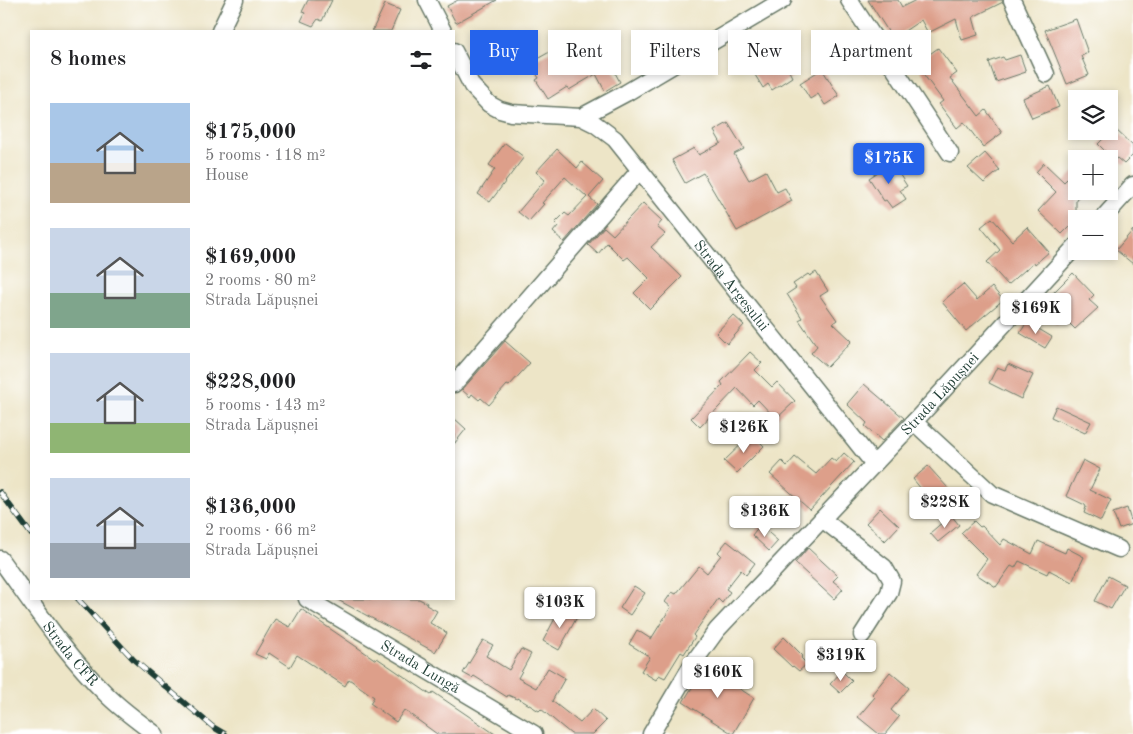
<!DOCTYPE html>
<meta charset="utf-8">
<style>
:root{--surface:#fff;--page:#f2f2f2;--text:#202124;--muted:#757577;--accent:#2563eb}
body{margin:0;font-family:"Old Standard TT",serif;background:var(--page);color:var(--text);height:100vh;display:flex;flex-direction:column;font-size:19px;white-space:nowrap}
*{box-sizing:border-box;margin:0}
p{font-size:16px;color:var(--muted)}
.icon{flex:none;width:28px;height:28px;fill:none;stroke:currentColor;stroke-width:2;stroke-linecap:round;stroke-linejoin:round}
.map{position:relative;flex:1;overflow:hidden}
.panel{position:absolute;left:30px;top:30px;width:425px;height:570px;display:flex;flex-direction:column;background:var(--surface);border-radius:0px;box-shadow:0 2px 8px #0003}
.panel>*{flex:none}
.guide{position:absolute;left:470px;top:30px;width:475px;height:45px;display:flex;gap:10px}
.fabs{position:absolute;left:1068px;top:90px;display:grid;gap:10px}
.fabs a{display:grid;place-items:center;width:50px;height:50px;border-radius:0px;background:var(--surface);box-shadow:0 2px 8px #0003;font-size:25px}
.price{position:absolute;translate:-50% -42px;padding:0 11px;border-radius:5px;background:#fff;color:#222;font-size:16px;line-height:32px;filter:drop-shadow(0 1px 2px #0008)}
.price::after{content:'';position:absolute;left:50%;top:30px;width:15px;height:11px;margin-left:-8px;background:inherit;clip-path:polygon(0 0,100% 0,50% 100%)}
.price.selected{background:var(--accent);color:#fff}
ul{padding:0;list-style:none}
li{display:flex;align-items:center;gap:15px;height:125px;padding:0 20px}
li span{display:grid;place-items:center;flex:none;width:140px;height:100px;border-radius:0px;color:#555}
li>.icon{margin-inline-start:auto}
span .icon{width:60px;height:60px;fill:#fffc;stroke-width:1}
li b{font-size:21px}
h2{display:flex;justify-content:space-between;align-items:center;height:60px;padding:0 20px;font-size:21px}
.chip{padding:0 18px;border-radius:0px;background:var(--surface);box-shadow:0 2px 8px #0003;font-size:18px;line-height:45px}
.chip.selected{background:var(--accent);color:#fff}
.map>svg:first-child{display:block}
.building{fill:#dd9f8a}
.lines{fill:none;stroke-linecap:round;stroke-linejoin:round}
.minor-casing{stroke:#677867;stroke-width:19}
.minor{stroke:#fff;stroke-width:16}
.rail-casing{stroke:#1f3d34;stroke-width:5.5}
.rail{stroke:#fff;stroke-width:4;stroke-dasharray:11;stroke-linecap:butt}
.labels{text-anchor:middle;stroke-width:4.5;stroke-linejoin:round;paint-order:stroke}
.street-label{font-size:15px;fill:#1f3d34;stroke:#fff}
</style>
<div class="map">
<svg width="1133" height="734" viewBox="0 0 1133 734">
<rect width="100%" height="100%" fill="#fff"/>
<filter id="ink" filterUnits="userSpaceOnUse"><feTurbulence type="fractalNoise" baseFrequency=".02" numOctaves="2"/><feDisplacementMap in="SourceGraphic" scale="10" xChannelSelector="R" yChannelSelector="G"/><feConvolveMatrix kernelMatrix="1 2 1 2 8 2 1 2 1" color-interpolation-filters="sRGB"/></filter>
<filter id="wash" filterUnits="userSpaceOnUse"><feTurbulence type="fractalNoise" baseFrequency=".0096" numOctaves="4" result="noise"/><feDisplacementMap in="SourceGraphic" scale="20" xChannelSelector="R" yChannelSelector="G"/><feGaussianBlur stdDeviation="1.12" result="paint"/><feColorMatrix in="noise" values="0 0 0 0 0 0 0 0 0 0 0 0 0 0 0 0 0 1.4 0 .05"/><feComposite in="paint" operator="in"/></filter>
<g filter="url(#wash)">
<rect width="100%" height="100%" fill="#ede5c7"/>
<g id="blocks">
<g class="building">
<polygon points="308,0 332,0 322,21 318,19 313,26 301,21 305,13 302,12"/>
<polygon points="458,0 497,0 456,23 447,6"/>
<polygon points="868,0 898,0 902,7 916,0 1002,0 1003,2 973,17 978,35 962,40 956,19 928,33 921,20 893,39"/>
<polygon points="385,4 400,10 391,31 372,31"/>
<polygon points="1076,19 1088,53 1081,56 1089,75 1067,84 1045,30"/>
<polygon points="597,39 620,82 605,91 596,74 569,90 567,87 548,99 536,80 539,78 530,63 562,45 568,55"/>
<polygon points="938,48 957,73 950,78 979,116 986,110 1002,133 983,147 964,122 957,128 939,104 943,101 916,64"/>
<polygon points="1020,55 1026,72 996,82 989,62 1003,57 1005,60"/>
<polygon points="773,57 782,70 787,67 792,77 772,90 768,84 763,88 752,70"/>
<polygon points="822,69 839,96 825,105 818,94 810,99 800,83"/>
<polygon points="1050,86 1059,107 1032,118 1023,98"/>
<polygon points="728,123 744,149 734,154 749,180 766,171 777,192 785,188 792,201 737,231 703,173 685,183 672,160 694,148 699,155 721,143 714,131"/>
<polygon points="1114,128 1133,146 1133,155 1124,164 1117,158 1114,160 1098,144"/>
<polygon points="505,143 524,157 490,202 478,194 495,169 489,165"/>
<polygon points="557,149 577,168 582,162 603,181 589,197 597,204 564,242 553,232 558,226 555,223 565,213 569,216 587,197 565,177 542,203 544,204 529,221 518,212 545,180 536,172"/>
<polygon points="985,153 1000,170 984,183 968,168"/>
<polygon points="892,163 907,186 900,190 906,199 892,208 886,200 884,201 869,178"/>
<polygon points="1044,163 1064,182 1076,170 1076,191 1085,191 1076,199 1076,212 1070,218 1074,222 1062,234 1038,211 1056,192 1036,172"/>
<polygon points="643,203 662,221 657,227 665,234 651,247 682,277 650,309 634,293 649,278 628,257 624,260 607,243 598,254 588,245 604,227 613,235"/>
<polygon points="992,218 1012,241 1027,227 1049,252 1035,264 1034,262 1008,285 987,262 1000,250 981,227"/>
<polygon points="1133,230 1133,264 1116,250"/>
<polygon points="816,272 828,291 820,296 837,320 833,323 852,341 827,367 811,353 817,346 799,320 802,318 787,294 796,288 793,284 808,274 810,276"/>
<polygon points="1073,273 1094,295 1089,300 1098,308 1075,329 1064,318 1057,325 1039,307"/>
<polygon points="963,284 977,300 992,287 1003,300 966,331 942,302"/>
<polygon points="733,315 744,325 727,344 716,333"/>
<polygon points="1027,322 1052,337 1045,348 1020,333"/>
<polygon points="505,341 530,363 509,386 507,385 489,405 481,398 479,400 472,394 470,397 462,390"/>
<polygon points="750,352 762,363 755,370 772,387 777,382 795,401 776,419 758,400 753,405 737,388 700,427 691,418 723,385 721,382"/>
<polygon points="1008,364 1033,375 1021,399 989,383 997,367 1005,370"/>
<polygon points="864,384 904,418 882,441 865,426 867,423 847,404"/>
<polygon points="1056,406 1091,422 1085,433 1051,417"/>
<polygon points="454,418 466,429 454,444"/>
<polygon points="752,434 764,446 737,473 724,461"/>
<polygon points="844,453 854,462 810,510 770,474 782,461 787,466 795,457 816,474 831,458 836,462"/>
<polygon points="1083,460 1100,469 1090,490 1111,500 1101,521 1084,513 1086,507 1085,505 1066,496"/>
<polygon points="928,466 948,488 926,507 916,495 922,490 913,479"/>
<polygon points="880,508 899,526 885,541 866,523"/>
<polygon points="1127,508 1132,524 1119,529 1113,513"/>
<polygon points="951,515 959,525 938,542 930,533"/>
<polygon points="974,521 980,527 982,526 1000,545 1004,539 1032,554 1038,541 1065,553 1067,548 1084,557 1072,582 1049,570 1047,574 1019,561 1015,568 1011,566 996,587 976,574 987,559 961,533"/>
<polygon points="760,525 778,541 769,551 752,535"/>
<polygon points="727,541 755,563 746,575 741,570 726,589 730,592 722,603 718,599 693,635 695,637 684,654 681,652 665,678 659,675 656,680 641,671 650,657 629,644 637,630 651,639 671,607 665,602 672,592 676,594 699,566 707,573 721,555 718,552"/>
<polygon points="808,548 838,576 833,581 843,589 834,599 795,563"/>
<polygon points="1108,576 1125,585 1111,609 1095,601"/>
<polygon points="634,586 645,593 630,615 620,608"/>
<polygon points="336,599 419,599 427,603 426,605 437,611 430,623 447,633 435,652"/>
<polygon points="301,609 376,660 377,658 431,695 433,692 495,734 437,734 404,710 396,722 370,703 374,697 349,679 345,686 297,655 290,667 269,653 266,659 255,654 275,619 290,627"/>
<polygon points="560,609 577,617 559,650 543,641"/>
<polygon points="784,637 803,656 801,658 807,664 799,671 793,666 792,667 773,649"/>
<polygon points="483,640 493,645 486,656 509,670 521,649 531,654 518,678 536,688 548,668 565,678 552,701 580,723 593,709 606,721 593,734 571,734 541,709 539,711 518,698 517,699 508,695 507,697 474,676 472,678 463,673"/>
<polygon points="853,641 863,650 854,661 843,652"/>
<polygon points="706,662 728,677 726,680 754,698 733,734 683,702 698,678 697,677"/>
<polygon points="842,671 852,681 840,693 830,684"/>
<polygon points="890,672 909,688 891,710 899,717 885,734 879,734 858,717 875,697 872,694"/>
</g>
</g>
</g>
<g filter="url(#ink)">
<use href="#blocks" fill-opacity="0" stroke="#677867" stroke-width="1"/>
<g class="lines">
<defs>
<g id="minor">
<polyline points="427,0 443,31"/>
<polyline points="849,0 950,153"/>
<polyline points="1012,0 1046,74"/>
<polyline points="220,31 235,0"/>
<path id="s1" d="M454,51l18,35 17,18 11,6 11,3 70,4 14,7 20,15 259,325"/>
<polyline points="581,117 626,93 783,0"/>
<polyline points="1102,219 1133,185"/>
<polyline points="454,384 640,170"/>
<polyline points="914,422 992,494 1119,549"/>
<polyline points="822,519 884,567 892,581 889,593 862,635"/>
<path id="s2" d="M0,559c34,47 66,96 107,136 15,15 32,27 48,39"/>
<path id="s3" d="M307,599l227,135"/>
<path id="s4" d="M651,734l42,-71 24,-33 197,-208 162,-176"/>
</g>
</defs>
<use href="#minor" class="minor-casing"/>
<use href="#minor" class="minor"/>
<defs>
<g id="rail">
<polyline points="0,492 31,534"/>
<polyline points="78,599 134,660 213,727 225,734"/>
</g>
</defs>
<use href="#rail" class="rail-casing"/>
<use href="#rail" class="rail"/>
</g>
</g>
<g class="labels">
<g class="street-label">
<text dy="5" stroke="none"><textPath href="#s1" startOffset="386">Strada Argeșului</textPath></text>
<text dy="5" stroke="none"><textPath href="#s4" startOffset="448">Strada Lăpușnei</textPath></text>
<text dy="5" stroke="none"><textPath href="#s2" startOffset="118">Strada CFR</textPath></text>
<text dy="5" stroke="none"><textPath href="#s3" startOffset="132">Strada Lungă</textPath></text>
</g>
</g>
</svg>
<div class="fabs">
<a><svg class="icon" aria-label="layers" viewBox="0 0 24 24"><path d="M12 4l9 5-9 5-9-5zM3 14l9 5 9-5"/></svg></a>
<a>+</a>
<a>−</a>
</div>
<b class="price selected" style="left:889px;top:185px">$175K</b>
<b class="price" style="left:1036px;top:335px">$169K</b>
<b class="price" style="left:744px;top:454px">$126K</b>
<b class="price" style="left:945px;top:529px">$228K</b>
<b class="price" style="left:765px;top:538px">$136K</b>
<b class="price" style="left:560px;top:629px">$103K</b>
<b class="price" style="left:841px;top:682px">$319K</b>
<b class="price" style="left:718px;top:699px">$160K</b>
<div class="guide">
<a class="chip selected">Buy</a>
<a class="chip">Rent</a>
<a class="chip">Filters</a>
<a class="chip">New</a>
<a class="chip">Apartment</a>
</div>
<section class="panel">
<h2>8 homes<svg class="icon" aria-label="filters" viewBox="0 0 24 24"><path d="M4 7h16M4 17h16"/><circle cx="9" cy="7" r="2"/><circle cx="15" cy="17" r="2"/></svg></h2>
<ul>
<li><span style="background:linear-gradient(#a9c7e8 60%,#b9a48a 0)"><svg class="icon" aria-label="home" viewBox="0 0 24 24"><path d="M3 11l9-7 9 7M6 9v11h12V9"/></svg></span><div><b>$175,000</b><p>5 rooms · 118 m²</p><p>House</p></div></li>
<li><span style="background:linear-gradient(#c9d6e8 65%,#7fa58c 0)"><svg class="icon" aria-label="home" viewBox="0 0 24 24"><path d="M3 11l9-7 9 7M6 9v11h12V9"/></svg></span><div><b>$169,000</b><p>2 rooms · 80 m²</p><p>Strada Lăpușnei</p></div></li>
<li><span style="background:linear-gradient(#c9d6e8 70%,#8fb573 0)"><svg class="icon" aria-label="home" viewBox="0 0 24 24"><path d="M3 11l9-7 9 7M6 9v11h12V9"/></svg></span><div><b>$228,000</b><p>5 rooms · 143 m²</p><p>Strada Lăpușnei</p></div></li>
<li><span style="background:linear-gradient(#c9d6e8 65%,#9aa5b1 0)"><svg class="icon" aria-label="home" viewBox="0 0 24 24"><path d="M3 11l9-7 9 7M6 9v11h12V9"/></svg></span><div><b>$136,000</b><p>2 rooms · 66 m²</p><p>Strada Lăpușnei</p></div></li>
</ul>
</section>
</div>
